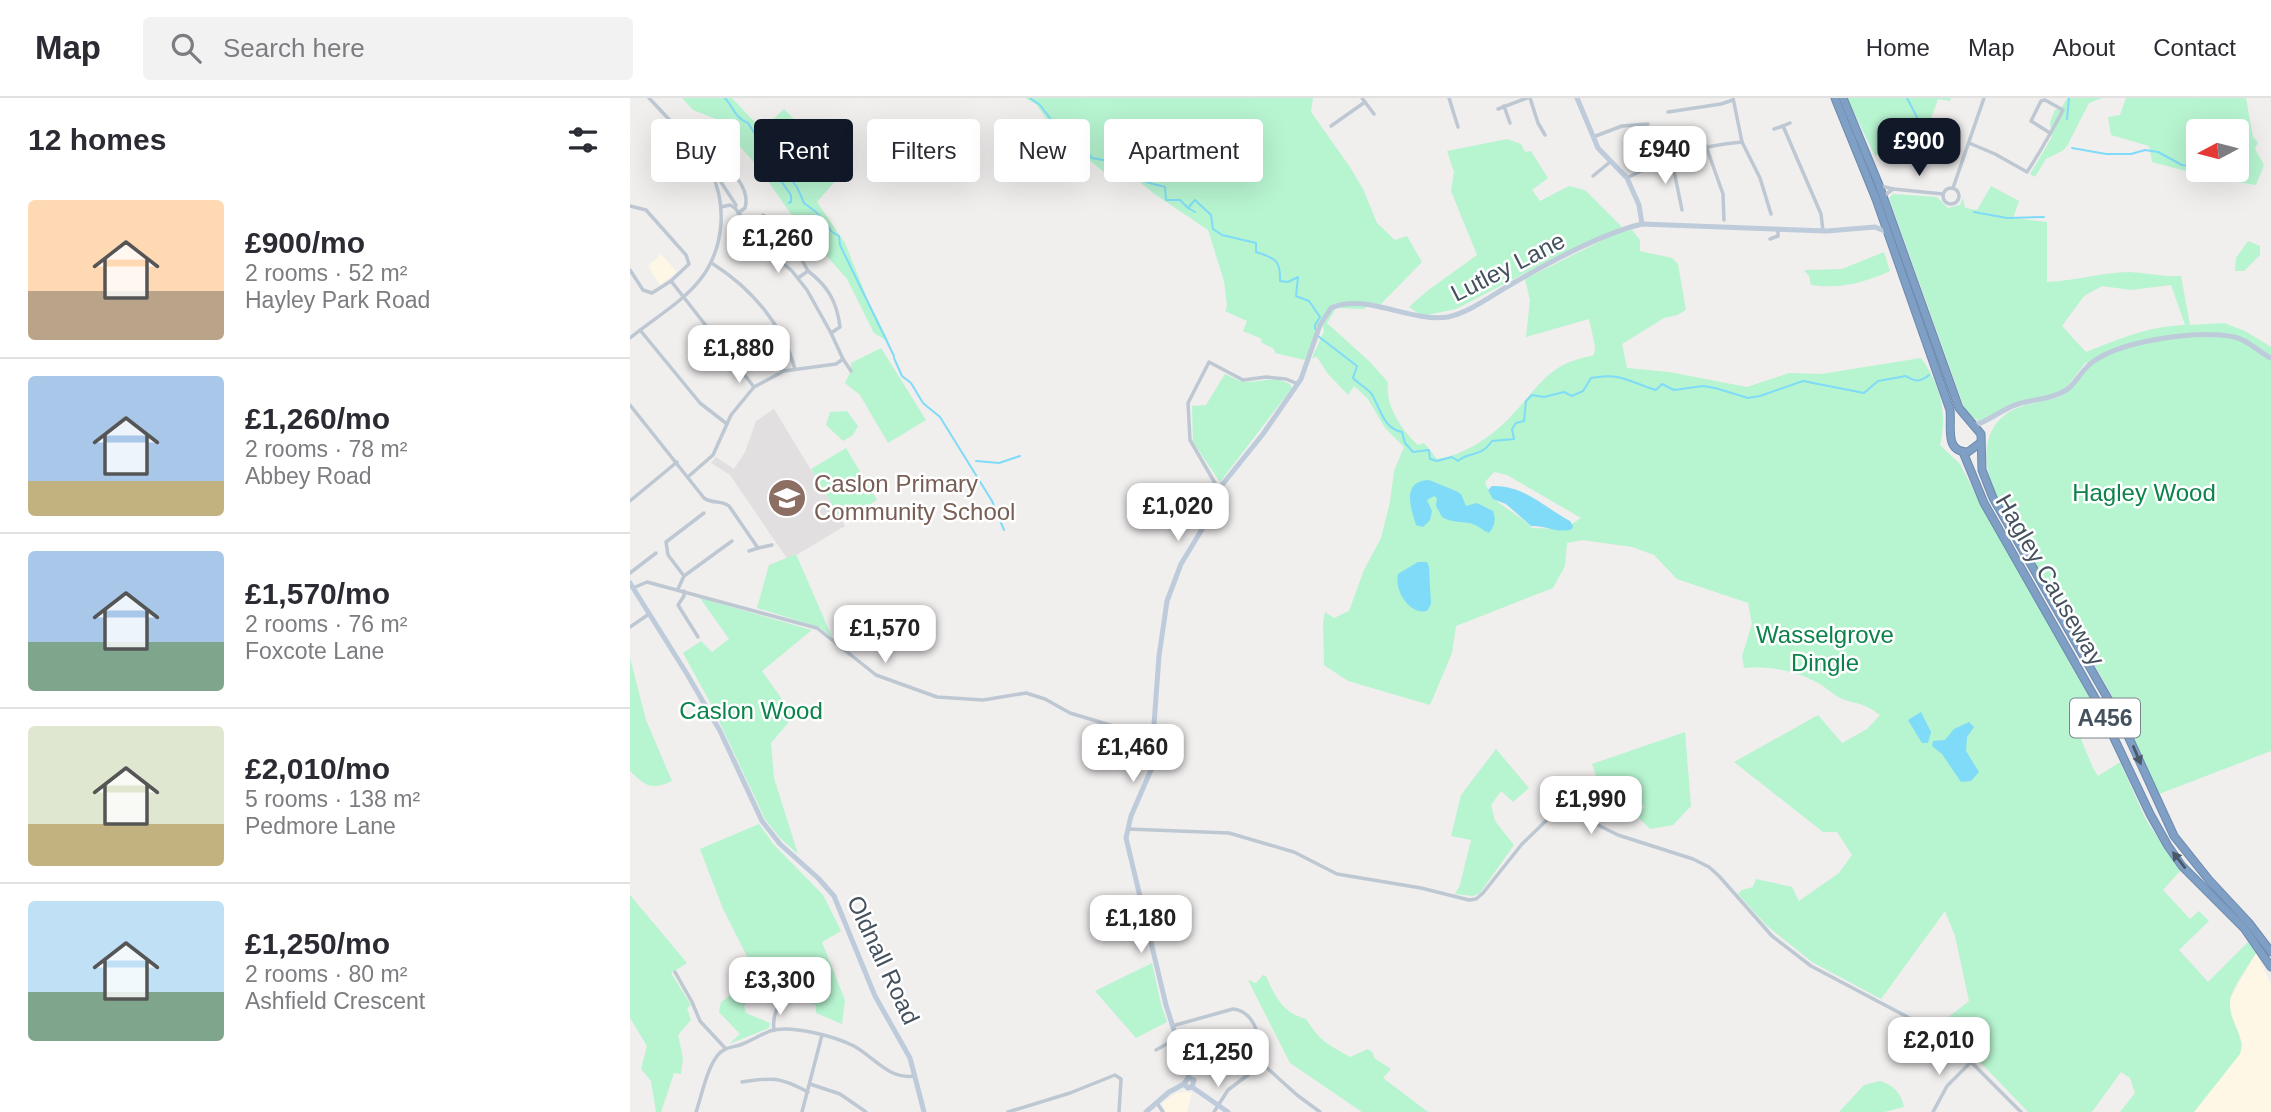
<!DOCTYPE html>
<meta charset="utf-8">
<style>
:root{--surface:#fff;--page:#f2f2f3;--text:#2b2b33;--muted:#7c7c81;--line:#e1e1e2;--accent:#111827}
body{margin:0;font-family:Helvetica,sans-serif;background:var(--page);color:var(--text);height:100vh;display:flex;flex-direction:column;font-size:26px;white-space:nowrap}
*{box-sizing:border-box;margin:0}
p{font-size:23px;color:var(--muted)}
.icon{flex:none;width:38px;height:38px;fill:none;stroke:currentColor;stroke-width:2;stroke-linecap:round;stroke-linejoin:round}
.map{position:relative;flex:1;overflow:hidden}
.sheet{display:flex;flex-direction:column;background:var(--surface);width:630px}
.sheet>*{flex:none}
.top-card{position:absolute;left:21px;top:21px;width:665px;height:63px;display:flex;gap:14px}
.needle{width:46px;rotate:263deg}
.fabs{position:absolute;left:1556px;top:21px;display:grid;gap:14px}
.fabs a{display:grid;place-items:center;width:63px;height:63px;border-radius:7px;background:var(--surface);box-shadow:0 7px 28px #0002;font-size:35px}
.price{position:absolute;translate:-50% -60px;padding:0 16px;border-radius:14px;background:#fff;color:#222;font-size:23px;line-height:46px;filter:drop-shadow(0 2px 4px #0008)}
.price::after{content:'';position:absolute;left:50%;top:42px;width:21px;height:16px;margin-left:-10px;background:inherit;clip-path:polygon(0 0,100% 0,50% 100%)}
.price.on{background:var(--accent);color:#fff}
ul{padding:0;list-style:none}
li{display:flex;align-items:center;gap:21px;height:175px;padding:0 28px}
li+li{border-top:2px solid var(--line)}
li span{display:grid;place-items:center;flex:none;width:196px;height:140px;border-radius:7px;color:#555}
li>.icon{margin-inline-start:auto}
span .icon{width:84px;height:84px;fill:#fffc;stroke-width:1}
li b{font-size:30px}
h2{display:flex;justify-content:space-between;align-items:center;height:84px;padding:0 28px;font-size:30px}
.chip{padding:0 24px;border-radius:7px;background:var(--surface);box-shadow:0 7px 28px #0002;font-size:24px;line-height:63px}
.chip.on{background:var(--accent);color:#fff}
header{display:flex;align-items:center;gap:42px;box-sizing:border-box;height:98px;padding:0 35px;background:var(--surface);border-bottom:2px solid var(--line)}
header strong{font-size:33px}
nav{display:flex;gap:38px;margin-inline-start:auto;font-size:24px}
.search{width:490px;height:63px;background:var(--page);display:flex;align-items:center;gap:18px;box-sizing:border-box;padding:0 24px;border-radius:7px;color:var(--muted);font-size:26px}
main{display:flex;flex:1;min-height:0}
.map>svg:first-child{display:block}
.commercial{fill:#fef7e5}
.education{fill:#e2dfe0}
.green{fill:#b7f4d0;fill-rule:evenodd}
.water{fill:#7fdbf7}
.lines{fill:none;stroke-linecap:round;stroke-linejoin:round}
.stream{stroke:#7fdbf7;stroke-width:2}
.highway-casing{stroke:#6b8aaf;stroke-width:9}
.street{stroke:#bdc8d2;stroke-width:3.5}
.secondary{stroke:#becbda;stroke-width:5}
.highway{stroke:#809fc4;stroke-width:7}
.oneway{fill:#4a5968}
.labels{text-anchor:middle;stroke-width:5;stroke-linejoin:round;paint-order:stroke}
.shield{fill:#fff;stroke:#7c858e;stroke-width:2}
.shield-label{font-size:23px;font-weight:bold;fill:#44515e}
.street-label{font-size:24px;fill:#44515e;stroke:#fff}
.education-label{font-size:24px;fill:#785e54;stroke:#fff;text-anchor:start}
.park-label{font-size:24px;fill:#0b834a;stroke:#fff}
</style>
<header>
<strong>Map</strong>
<div class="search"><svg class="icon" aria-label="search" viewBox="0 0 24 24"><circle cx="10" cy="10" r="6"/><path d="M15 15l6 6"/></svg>Search here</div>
<nav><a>Home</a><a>Map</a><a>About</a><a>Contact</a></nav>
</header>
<main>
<section class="sheet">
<h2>12 homes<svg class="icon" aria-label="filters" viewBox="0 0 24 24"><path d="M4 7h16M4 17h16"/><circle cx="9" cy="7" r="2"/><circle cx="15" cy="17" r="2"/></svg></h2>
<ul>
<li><span style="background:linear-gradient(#ffd9b3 65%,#b9a48a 0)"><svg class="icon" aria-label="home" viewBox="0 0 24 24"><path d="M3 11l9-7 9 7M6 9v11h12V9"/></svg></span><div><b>£900/mo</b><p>2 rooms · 52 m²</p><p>Hayley Park Road</p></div></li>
<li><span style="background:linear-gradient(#a9c7e8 75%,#c2b280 0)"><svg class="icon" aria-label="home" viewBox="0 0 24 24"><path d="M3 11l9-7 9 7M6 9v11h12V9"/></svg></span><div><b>£1,260/mo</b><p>2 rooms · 78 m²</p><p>Abbey Road</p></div></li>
<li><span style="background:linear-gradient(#a9c7e8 65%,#7fa58c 0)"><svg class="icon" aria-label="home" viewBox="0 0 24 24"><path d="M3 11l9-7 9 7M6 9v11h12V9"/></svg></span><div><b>£1,570/mo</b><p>2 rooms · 76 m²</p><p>Foxcote Lane</p></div></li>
<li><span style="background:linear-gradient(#dfe7d0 70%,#c2b280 0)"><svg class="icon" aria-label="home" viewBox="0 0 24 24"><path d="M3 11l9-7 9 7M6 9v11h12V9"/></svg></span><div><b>£2,010/mo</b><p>5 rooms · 138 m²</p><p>Pedmore Lane</p></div></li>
<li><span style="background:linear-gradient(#bfe0f5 65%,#7fa58c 0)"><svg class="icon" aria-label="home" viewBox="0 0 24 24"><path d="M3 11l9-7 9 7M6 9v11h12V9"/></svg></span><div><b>£1,250/mo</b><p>2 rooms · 80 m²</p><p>Ashfield Crescent</p></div></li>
</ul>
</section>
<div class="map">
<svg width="1641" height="1014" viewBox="0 0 1641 1014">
<rect width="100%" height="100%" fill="#f1eeee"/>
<g class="commercial">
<polygon points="31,156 47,174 30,187 18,168"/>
<polygon points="1626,855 1641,886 1641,1014 1564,1014 1610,955 1613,946 1601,917 1600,901"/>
<polygon points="557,994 562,995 557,1014 536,1014 532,1006 546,995"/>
</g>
<polygon class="education" points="144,311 215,428 158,462 100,377 81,365 86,359 104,371 115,354 126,323"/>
<g class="green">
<polygon points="52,0 102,0 132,32 154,11 214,73 187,104 215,145 237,200 259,244 244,235 217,181 166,123 128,69 86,21 63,12"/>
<path d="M395,0h288l-2,14 39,55 13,22 14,34 18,17 12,-4 15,26 -42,43 -9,-2 -7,6 -28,-1 -9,15 43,39 18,20c-3,24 13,47 30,63l6,-2 13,16c28,-4 56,-23 75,-44 16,-16 27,-35 46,-47 11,-7 24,-10 36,-13l1,-9 -6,-27 -63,18 4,-37 -5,-21 92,-46 15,-3 8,10v11l32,7 6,6 8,46 -9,5 -13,3 -42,26 5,24 42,4 78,15 42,-14 32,1 100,-16c19,26 27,56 19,87l20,19 28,54 106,187 -26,3 25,60 5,8 22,-14 26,58 34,51 -17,19 27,29 9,-8 10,10 -30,29 29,32 40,-40 8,11c-7,12 -25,36 -26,48 -2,20 16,34 10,53l-46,58h-74l15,-19 -5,-15 -9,-6 -29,40h-64l-45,-47 -46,-39 32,-25 -14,-65 -10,-25 -64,88 -69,-37 -46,-37 -28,-31 4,-4 11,-3 3,-8 36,8 7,14 40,-28 13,-18 -15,-23h-14l-89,-70 84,-47 24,28 25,-14 13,-14c-17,-13 -23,-10 -40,-17 -8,-4 -14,-11 -22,-15 -23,-13 -48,-17 -74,-15l-2,-12 10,-32 -4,-21 -71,-24 -23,-24 -22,-8 -50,-7 -15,3 -2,23 -12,22 -97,38 -4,27 -22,52 -82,-24 -24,-16 -1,-42 2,-11 9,6 15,-7 15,-41 17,-32 9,-36 4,-31 10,-24 -19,-19 -17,-29 -14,-13 -6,9 -20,-21 -11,-17 -5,1 12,-27 -3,-9 -16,38 -30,-7 -1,-4 -13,-7 1,-3 -19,-8 4,-10 -22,-10 2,-5 -3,-25 -16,-51 -55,-37 -40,-33 -8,13 -50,-41 -18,-27zM864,374l13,3 74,43 -17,11 -32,-1c-16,-18 -39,-21 -47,-46z"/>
<polygon points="1217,0 1321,0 1320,3 1308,1 1297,32 1287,29 1245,58"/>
<polygon points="1437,0 1472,0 1459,5 1437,48 1432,53 1416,61 1405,79 1400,76 1422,39 1420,24 1425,12 1432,9"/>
<path d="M1496,0h120l7,39 5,5 -3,7 9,16 -8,20 -45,-7 -59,-16 -3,-16 -38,-11 -3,-18 12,-2zM1568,33h38v39h-38z"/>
<polygon points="877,41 891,46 895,54 901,53 918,80 902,92 910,103 939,88 955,92 992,129 922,161 826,211 792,218 779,209 797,193 847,157 821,93 824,74 817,53"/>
<path d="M1361,88l28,15 -6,17 34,4v60c28,-1 55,-10 83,-10 18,1 33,5 51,4l9,49 34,-2 21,8 26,16v404l-112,43 -50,-104 -111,-189c-15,-32 -21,-76 19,-93 13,-6 29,-6 42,-11 13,-6 22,-19 30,-31l-3,-4 -19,25 -10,6 -37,8 -41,20 -9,-5 -6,-9 -75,-209 4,-4 44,3 11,11 12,-3 3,-7 2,10 12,2zM1541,187l14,40c-36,1 -66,14 -99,27l-24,-26 22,-30 18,-10 29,4z"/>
<polygon points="1618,143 1630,148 1630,157 1614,173 1605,173 1606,160"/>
<path d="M1254,154l6,19c-27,12 -50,18 -79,14l-2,-9 -5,-6 38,-1z"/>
<polygon points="251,250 296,322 258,345 230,297 215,285 221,272 221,265"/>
<path d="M595,276c5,2 11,6 16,7 17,4 32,-8 50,4v4l-71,93 -27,-40 -1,-36 14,-1z"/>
<polygon points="217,313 228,328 223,337 213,343 196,327 200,314"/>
<polygon points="216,350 247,402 212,423 181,371"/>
<polygon points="166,456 202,539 189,529 127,510 139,467"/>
<polygon points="70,500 182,532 132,573 164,618 141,645 144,680 168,756 150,740 135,721 81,606 53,555 71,543 82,554 99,541"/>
<path d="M0,560l16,62 26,61c-22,10 -27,4 -42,-10z"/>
<polygon points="1055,634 1061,708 1043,727 1020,731 1008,719 1014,708 993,697 987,708 977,702 975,704 962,666"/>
<polygon points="866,651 899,690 883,704 871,693 861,707 865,723 884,747 850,795 843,798 825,796 830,787 841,742 821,738 831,697"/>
<polygon points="129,726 144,747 193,797 211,833 192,844 215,902 212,926 186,915 186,907 129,883 114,908 116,915 140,925 139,930 99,946 110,936 89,914 91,904 127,878 93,811 70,751"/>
<polygon points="0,797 57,865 41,875 61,907 57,910 61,922 48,937 53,960 51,976 44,975 31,1014 26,1014 21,983 11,971 17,948 0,920"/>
<polygon points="522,865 531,906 537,924 506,940 465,893"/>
<path d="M633,877l3,1c9,21 17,37 40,43 15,23 20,24 44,38l18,-8 5,4 1,5 17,11 -8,9 45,34h-66l-72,-49 -42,-83 8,3z"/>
<path d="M1250,983c13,4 21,12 24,26l-20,5h-45l25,-27z"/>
</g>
<g class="water">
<path d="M799,382l27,11 5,3 5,12 11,-3 16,8c3,7 2,16 -4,22 -6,-2 -10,-7 -16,-9 -11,-3 -21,-1 -31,-7l-6,-11 1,-8 -3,-2 -7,4 5,11 -2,9 -7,7 -7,-2c-6,-19 -14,-44 13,-45z"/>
<path d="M862,388c32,-1 52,21 78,35l3,5 -1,3c-13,5 -27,-4 -41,-3l-25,-22 -13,-5 -5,-9z"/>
<path d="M788,464h9l2,5 2,37 -4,7c-18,4 -33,-21 -29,-37z"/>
<polygon points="1291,614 1301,634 1298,645 1292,645 1278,622"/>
<polygon points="1339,624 1344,629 1337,639 1336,653 1349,674 1341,683 1331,684 1312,656 1302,648 1303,643 1315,642 1324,631"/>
</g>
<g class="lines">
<g class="stream">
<path d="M95,0c9,10 10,20 23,25l7,11 1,11 18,23 15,9 8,10 7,16 12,9 16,20 7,4 1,9 54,111"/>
<path d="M400,0l10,7 16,21 28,16 -1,5 9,11 17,3 16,-2c6,22 20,23 40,28l1,13h14l8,8 7,-8 16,15 2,14 9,6 34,8v9c19,6 25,8 24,29l8,1 10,-5 -2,19 13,5 11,16 -5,8v4"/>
<polyline points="1277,0 1291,27"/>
<polyline points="1437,21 1439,0"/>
<polyline points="126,40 134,37"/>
<polyline points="1442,50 1476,56 1501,56 1515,52 1528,54 1552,67 1568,69"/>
<polyline points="142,68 142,70 161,97 161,104 159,105"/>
<polyline points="1572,72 1577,75 1606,76"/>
<polyline points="558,110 565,114"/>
<polyline points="1344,114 1377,120 1414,119"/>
<path d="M688,238l39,30 -4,12c5,5 13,10 18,15 9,13 11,35 31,39l3,11 8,9 16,-2 1,9 7,2 15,-4 6,4c13,-11 21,-2 34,-20l22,-2 -2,-10 4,-6 8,-2 2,-20 6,-6 12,2 20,-5 8,4 11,-5 8,-13c30,-6 38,4 65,12l6,-6 12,6 29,-4 12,2 33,10 12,-2 43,-15 61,12 14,-12 28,-5c9,6 15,6 23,-1"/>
<polyline points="264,260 272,278 281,285 293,305 310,319 362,403 374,432"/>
<polyline points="346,363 369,365 390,358"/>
</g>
<defs>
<g id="highway">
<path d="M1205,0l41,101 74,211c2,17 -6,42 18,42l12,-9"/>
<polyline points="1213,0 1249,87 1329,310 1351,336 1352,372 1363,400 1493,627 1544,738 1579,782 1619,825 1641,854"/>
<polyline points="1333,354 1354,405 1465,600 1520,716 1538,748 1552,768 1614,830 1641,869"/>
</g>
</defs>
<use href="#highway" class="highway-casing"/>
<g class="street">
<polyline points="19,0 49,32 80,72 85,75 106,107 105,110 133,148 162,173 177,192 201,235 213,261 221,273"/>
<polyline points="732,0 744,16"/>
<polyline points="819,0 828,29"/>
<polyline points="900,0 908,25 915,37"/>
<polyline points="1103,0 1112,44 1130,80 1141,116"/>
<polyline points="874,8 880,25"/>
<polyline points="868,11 897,0"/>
<polyline points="1038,14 1091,6 1103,2"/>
<polyline points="701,28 735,4"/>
<polyline points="1153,28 1160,25"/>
<polyline points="1144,31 1153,28 1191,116 1193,133"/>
<polyline points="963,39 992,28 1018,26"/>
<path d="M1339,45l26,11 32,18c13,-20 25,-41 36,-62l-18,-10 -4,1 -10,20 19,12"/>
<polyline points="1076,48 1093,96 1094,122"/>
<polyline points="1041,58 1052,112"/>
<polyline points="39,60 33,51 28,51 26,54 26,57 42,76 46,70 39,60 60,45"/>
<path d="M75,66l8,-6 4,-1c14,12 34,32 28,51l-7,5"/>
<polyline points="963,78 980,64"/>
<path d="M997,80c40,-21 70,-32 115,-36"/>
<polyline points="1251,88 1263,91 1255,97"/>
<circle cx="1321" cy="98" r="8"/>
<polyline points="1323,90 1354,0"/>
<polyline points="1263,91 1313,96"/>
<polyline points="0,108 16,112 56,157 59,166 41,183 22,195 13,192 0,172"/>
<polyline points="91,109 100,107 105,110"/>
<polyline points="133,117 168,155 178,173"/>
<polyline points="1140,141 1148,138 1148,132"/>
<path d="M83,166c38,24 70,61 82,105"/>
<path d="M168,180l10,-7c20,15 29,31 32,56l-9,6"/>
<polyline points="41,183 124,289"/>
<polyline points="75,228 70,237 94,267 98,268 104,263"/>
<polyline points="10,232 70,305 97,326"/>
<path d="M0,240c43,-35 86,-52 91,-114 1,-18 -2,-36 -10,-52"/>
<path d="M0,307l74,93c8,6 18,2 25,8l29,42 14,-3"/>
<polyline points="59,378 83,357 101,317 124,289 154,273 206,266 213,261"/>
<polyline points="589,392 560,342 558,305 579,264 613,282 636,279 656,281 668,286"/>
<polyline points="0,403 47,364"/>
<polyline points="119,453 128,450"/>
<polyline points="0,475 26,455"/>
<polyline points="54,478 38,457 36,444 74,415"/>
<polyline points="3,490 17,484 187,530 246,577 307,599 353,602 396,595 415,601 440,615 523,640"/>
<polyline points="48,491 54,478 102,443"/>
<polyline points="54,493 54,498 48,507 68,539"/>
<polyline points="0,529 19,516"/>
<polyline points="498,731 599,735 664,754 707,776 791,790 839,802 846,801 853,795 892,746 924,715 933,711 938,712 988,737 1063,761 1079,769 1089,778 1142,838 1181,868 1304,933 1327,950 1391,1014"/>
<polyline points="45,874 62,904 70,923 95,950"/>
<path d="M542,928l61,-17c24,2 27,34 32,53l-37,28 -14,22"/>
<path d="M144,932c-2,-13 3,-24 11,-34"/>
<polyline points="526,952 547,940"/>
<polyline points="635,964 637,970 667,997 690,1014"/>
<path d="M112,984c31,-5 38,-5 66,10"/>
<polyline points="180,986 210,996 236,1014"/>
<polyline points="527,1005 533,1014"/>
<path d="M66,1014c6,-17 10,-41 21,-56 7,-9 13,-8 23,-11 11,-4 20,-10 30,-14 21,-7 66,6 84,15 21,12 35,34 61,30"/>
<polyline points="172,1014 192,937"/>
<polyline points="378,1014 440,995 485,977 491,981 489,1014"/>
<polyline points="1303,1014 1317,988 1341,964"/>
</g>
<g class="secondary">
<polyline points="947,0 968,50 997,80 1009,107 1012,126"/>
<path d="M1345,327c16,-5 27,-16 43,-21 16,-5 37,-5 51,-16 9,-8 14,-20 25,-27 30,-21 104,-31 140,-24 15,3 24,15 37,21"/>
<polyline points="0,485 57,576 90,633 132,723 150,746 188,780 204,798 245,898 280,960 294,1014"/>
<path d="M559,980l-23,-73 -40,-167 5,-22 23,-53 -1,-25 6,-82 8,-55 14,-37 20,-33 21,-46 41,-51 38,-55 19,-54 11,-17c33,-16 81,15 117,9 22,-5 43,-21 62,-32 36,-21 93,-52 132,-61l185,7 48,-4 12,5"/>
<polyline points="554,986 558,990 562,989 598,1014"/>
<polyline points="516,1014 539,994 554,986 558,980 564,982 562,989"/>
</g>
<use href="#highway" class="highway"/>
</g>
<defs><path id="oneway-solid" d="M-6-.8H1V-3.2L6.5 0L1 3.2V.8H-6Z" transform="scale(1.75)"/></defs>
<g class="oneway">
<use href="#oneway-solid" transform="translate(1507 657) rotate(67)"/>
<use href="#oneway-solid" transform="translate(1549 762) rotate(-128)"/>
</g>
<defs>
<symbol id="school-disc" viewBox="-11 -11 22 22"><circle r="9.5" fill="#8d6e63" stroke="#fff"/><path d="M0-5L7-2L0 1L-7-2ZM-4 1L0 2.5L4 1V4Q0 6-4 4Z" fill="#fff"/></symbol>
</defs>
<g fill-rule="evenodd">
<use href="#school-disc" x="135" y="378" width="44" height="44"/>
</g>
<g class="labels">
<rect class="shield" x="1440" y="600.5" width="70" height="39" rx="5"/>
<g class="shield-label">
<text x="1475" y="628">A456</text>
</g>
<g class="street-label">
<text transform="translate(878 169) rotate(-27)" y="8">Lutley Lane</text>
<text transform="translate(1420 482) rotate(60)" y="8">Hagley Causeway</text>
<text transform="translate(253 862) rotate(65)" y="8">Oldnall Road</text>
</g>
<g class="education-label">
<text x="184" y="394">Caslon Primary<tspan x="184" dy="28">Community School</tspan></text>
</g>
<g class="park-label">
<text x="1514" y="403">Hagley Wood</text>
<text x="1195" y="545">Wasselgrove<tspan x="1195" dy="28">Dingle</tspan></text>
<text x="121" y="621">Caslon Wood</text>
</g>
</g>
</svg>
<div class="fabs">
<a><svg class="needle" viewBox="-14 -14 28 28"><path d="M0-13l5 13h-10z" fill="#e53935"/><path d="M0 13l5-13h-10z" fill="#7c7c81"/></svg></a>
</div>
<b class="price on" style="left:1289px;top:80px">£900</b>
<b class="price" style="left:1035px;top:88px">£940</b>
<b class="price" style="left:148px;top:177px">£1,260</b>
<b class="price" style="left:109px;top:287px">£1,880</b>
<b class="price" style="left:548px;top:445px">£1,020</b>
<b class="price" style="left:255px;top:567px">£1,570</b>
<b class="price" style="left:503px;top:686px">£1,460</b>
<b class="price" style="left:961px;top:738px">£1,990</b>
<b class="price" style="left:511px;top:857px">£1,180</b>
<b class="price" style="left:150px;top:919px">£3,300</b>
<b class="price" style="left:1309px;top:979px">£2,010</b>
<b class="price" style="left:588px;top:991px">£1,250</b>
<div class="top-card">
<a class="chip">Buy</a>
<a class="chip on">Rent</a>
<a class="chip">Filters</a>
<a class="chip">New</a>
<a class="chip">Apartment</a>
</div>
</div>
</main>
